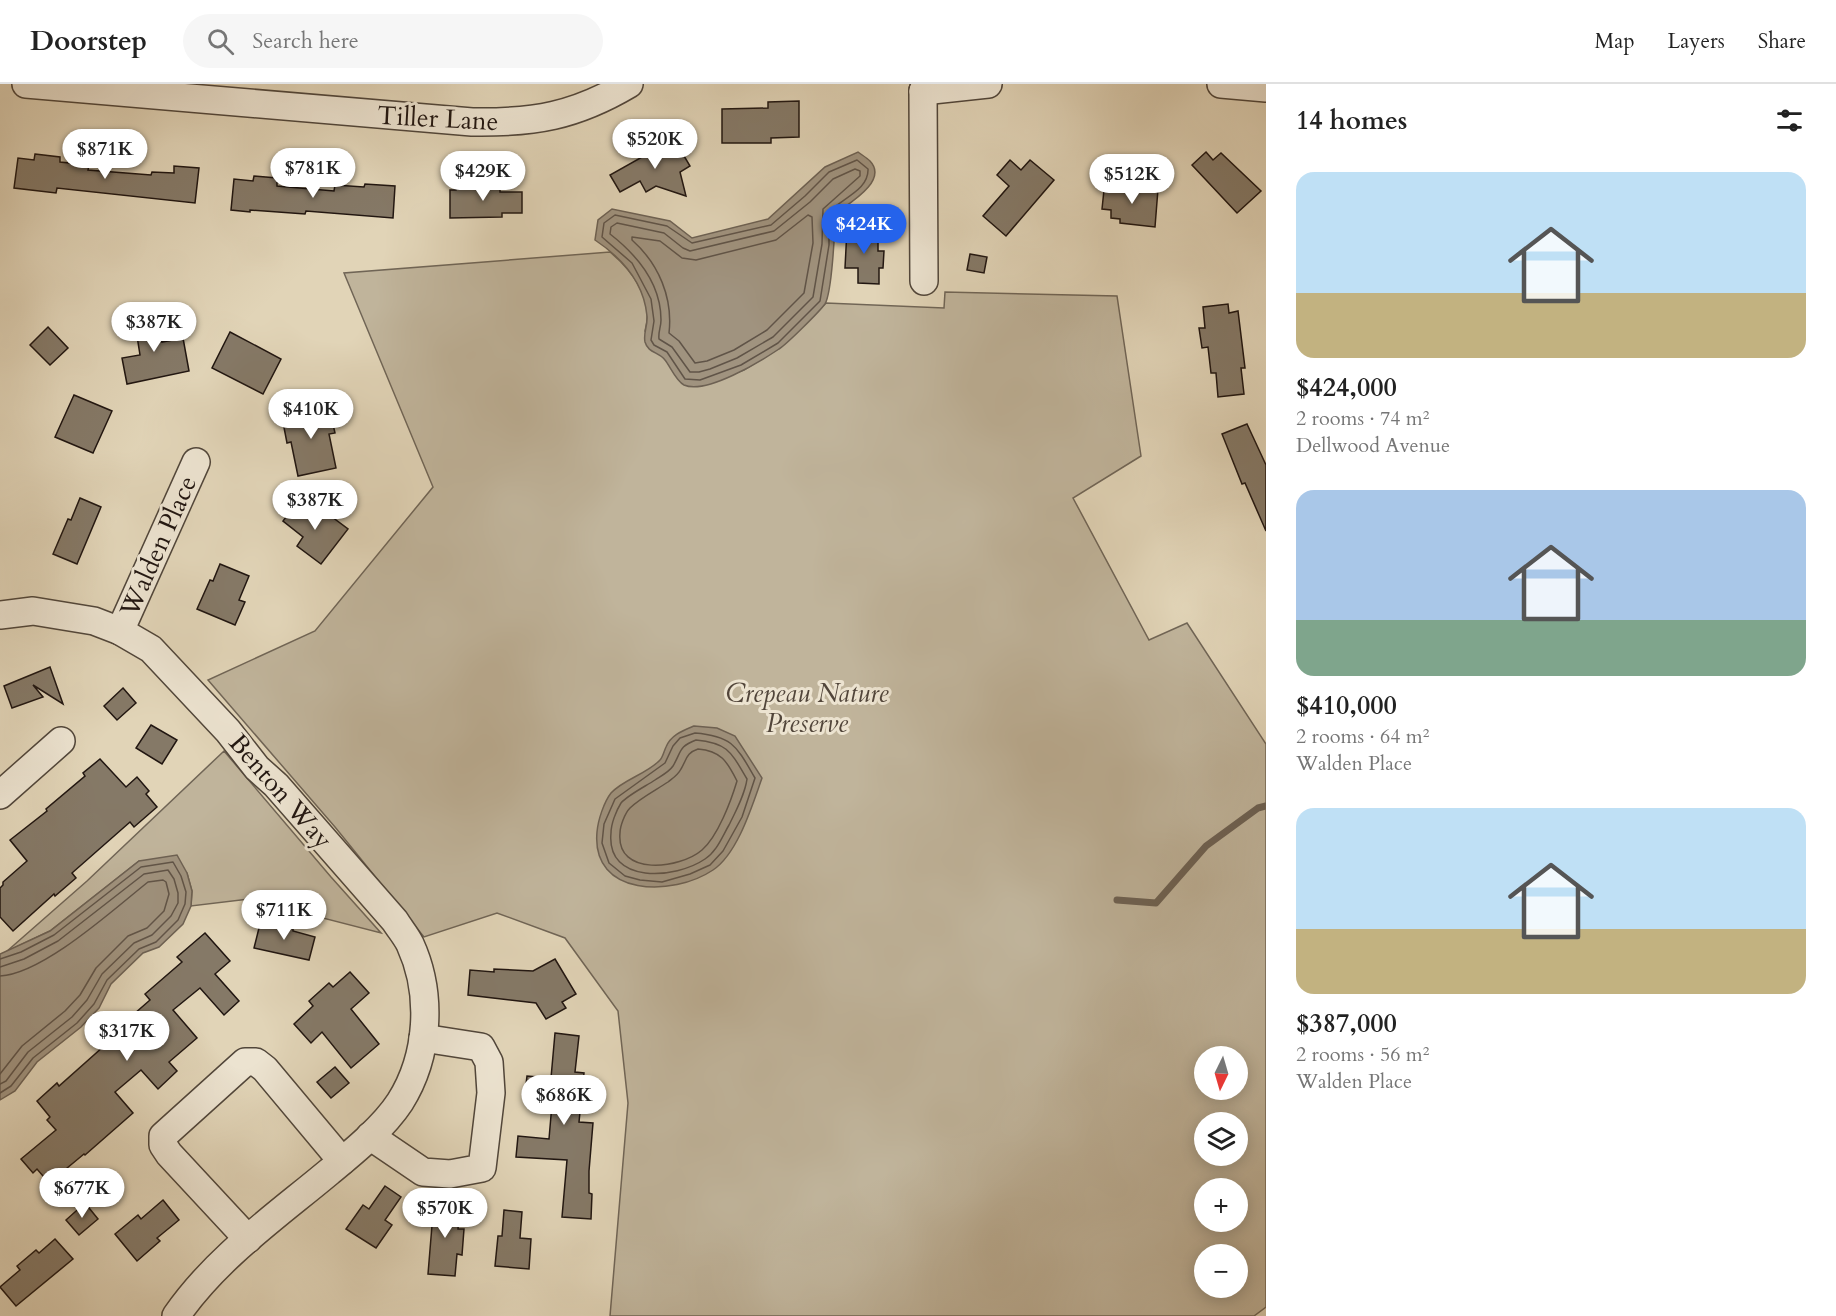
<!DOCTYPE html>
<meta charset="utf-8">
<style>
:root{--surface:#fff;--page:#f6f6f6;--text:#222;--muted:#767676;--line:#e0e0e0;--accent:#2563eb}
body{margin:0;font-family:Cardo,serif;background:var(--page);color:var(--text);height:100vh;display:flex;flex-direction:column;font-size:22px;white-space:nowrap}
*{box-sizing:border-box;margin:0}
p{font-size:20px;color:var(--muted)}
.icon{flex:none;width:33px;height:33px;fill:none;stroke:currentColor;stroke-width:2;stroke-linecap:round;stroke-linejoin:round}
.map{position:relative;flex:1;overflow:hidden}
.side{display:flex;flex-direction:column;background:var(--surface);width:570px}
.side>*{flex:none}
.needle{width:39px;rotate:185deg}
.fabs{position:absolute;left:1194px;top:962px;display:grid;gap:12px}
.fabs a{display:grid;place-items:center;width:54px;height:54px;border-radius:50%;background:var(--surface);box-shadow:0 3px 15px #0003;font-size:30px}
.price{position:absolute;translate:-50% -51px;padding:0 14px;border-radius:21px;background:#fff;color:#222;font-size:20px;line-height:39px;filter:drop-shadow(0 2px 3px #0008)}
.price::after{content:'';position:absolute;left:50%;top:36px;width:18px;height:14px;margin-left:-9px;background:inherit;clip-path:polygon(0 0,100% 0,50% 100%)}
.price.current{background:var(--accent);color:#fff}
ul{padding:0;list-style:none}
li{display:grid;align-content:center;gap:12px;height:318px;padding:0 30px}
li span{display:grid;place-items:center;height:186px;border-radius:18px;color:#555}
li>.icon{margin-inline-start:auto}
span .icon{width:108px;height:108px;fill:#fffc;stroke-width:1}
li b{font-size:26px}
h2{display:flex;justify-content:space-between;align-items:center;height:72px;padding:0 30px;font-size:26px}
header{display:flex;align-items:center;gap:36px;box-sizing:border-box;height:84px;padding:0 30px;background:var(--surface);border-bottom:2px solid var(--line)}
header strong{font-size:28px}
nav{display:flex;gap:33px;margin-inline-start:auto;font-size:21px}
.search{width:420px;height:54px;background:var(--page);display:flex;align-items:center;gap:15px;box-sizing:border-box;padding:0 21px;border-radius:33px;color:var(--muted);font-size:22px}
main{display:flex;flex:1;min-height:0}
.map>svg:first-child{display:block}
.green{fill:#c0b49b;stroke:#706556;stroke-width:1.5;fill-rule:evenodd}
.water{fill:#a0937f;stroke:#6d6153;stroke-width:1.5}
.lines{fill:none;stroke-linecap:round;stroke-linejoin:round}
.shore{stroke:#605448;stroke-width:1.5}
.stream{stroke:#6d6153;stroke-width:7}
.building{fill:#857967;stroke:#211611;stroke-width:1.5}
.minor-casing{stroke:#51463a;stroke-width:30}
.minor{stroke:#ece3d0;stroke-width:27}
.labels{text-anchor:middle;stroke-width:6;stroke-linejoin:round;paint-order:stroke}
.street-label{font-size:26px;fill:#211611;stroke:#ece3d0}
.park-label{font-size:26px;font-style:italic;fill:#51453a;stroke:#ece3d0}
</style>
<header>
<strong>Doorstep</strong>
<div class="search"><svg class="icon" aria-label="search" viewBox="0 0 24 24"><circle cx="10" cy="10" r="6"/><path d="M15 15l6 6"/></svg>Search here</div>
<nav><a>Map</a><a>Layers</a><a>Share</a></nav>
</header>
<main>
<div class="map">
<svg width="1266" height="1232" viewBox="0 0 1266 1232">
<rect width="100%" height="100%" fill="#e1d4b7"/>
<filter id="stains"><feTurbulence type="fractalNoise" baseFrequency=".00333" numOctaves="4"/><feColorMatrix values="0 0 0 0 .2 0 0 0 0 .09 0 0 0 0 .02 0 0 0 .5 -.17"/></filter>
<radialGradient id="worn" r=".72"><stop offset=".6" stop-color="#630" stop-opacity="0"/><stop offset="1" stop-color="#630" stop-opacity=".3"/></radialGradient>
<g class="green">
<path d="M610,168c23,19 44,48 35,79l27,37 29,18 43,-16 37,-23 45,-44 118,5 1,-16 172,4 24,160 -68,42 76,142 38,-17 79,121v563l-12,9h-644l18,-213 -10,-92 -53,-73 -68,-25 -73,24 -89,-110 -127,-147 107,-49 118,-144 -89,-214zM1204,972h34v33h-34zM1204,1038h34v33h-34zM1204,1104h34v33h-34zM1204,1170h34v33h-34z"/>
<polygon points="224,667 331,793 381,849 249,815 191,822 192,807 187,789 139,777 50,847 6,868 87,797"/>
</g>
<g class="water">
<path d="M858,68c4,3 9,6 12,9 19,20 -22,43 -35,53 0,16 -3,78 -10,90 -5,7 -38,40 -46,45 -18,12 -73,46 -95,36 -8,-4 -14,-19 -19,-25 -6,-8 -17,-7 -20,-18 -2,-9 3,-17 2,-26 -3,-33 -25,-58 -52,-76l3,-20 14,-11 58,12 22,17 76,-19 57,-52z"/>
<path d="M694,642l23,2 18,8 27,42c-10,28 -24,75 -49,92 -40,27 -122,27 -116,-38 1,-12 7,-30 14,-39 13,-14 36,-19 49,-33 3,-3 4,-9 6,-13 5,-12 16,-16 28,-21z"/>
<polygon points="177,771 187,789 192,807 191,822 183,840 159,863 143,869 111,900 99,924 81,943 37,978 15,1007 0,1016 0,870 50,847 139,777"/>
</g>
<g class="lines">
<g class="shore">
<path d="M857,76l11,9c1,21 -26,29 -39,43v33l-9,56 -42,42 -37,22 -41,15 -15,-1 -18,-27 -13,-7 -3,-5 3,-19 -3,-22 -19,-36 -30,-26 2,-14 11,-8 52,11 25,17 79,-18 34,-29 24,-24z"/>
<path d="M855,85l5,2v5l-37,33 -1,35 -9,53 -40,40 -36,21 -27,11 -11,3h-9l-18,-25 -13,-8c-1,-7 2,-12 2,-19 0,-36 -24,-65 -51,-86l1,-7 6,-4 47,10 19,15 7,3 84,-20 36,-29 23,-23z"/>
<path d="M808,131l4,2 1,26 -9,50 -37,37 -33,20 -27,11 -12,2 -16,-22 -10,-8c4,-35 -10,-69 -37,-93v-3l28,4 22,17 14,2 80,-20z"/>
<path d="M695,649c38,3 42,14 60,45l-13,39 -19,34 -13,14 -20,9 -28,8 -22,-2 -15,-4 -16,-13 -7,-20 2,-19 11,-25 50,-36 8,-17 7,-8z"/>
<path d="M696,656c32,3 35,12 51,39 -2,15 -11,32 -18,46 -7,12 -12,26 -24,34 -29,20 -99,26 -94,-26 0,-9 5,-22 10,-30 7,-8 25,-17 34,-23 6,-4 14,-8 18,-14 9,-15 5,-19 23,-26z"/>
<path d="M698,665c23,2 29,12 39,32 -6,20 -19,55 -35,69 -22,19 -86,27 -82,-17 0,-7 5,-20 10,-25 10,-10 26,-18 38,-26 5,-4 10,-7 13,-13 6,-10 5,-16 17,-20z"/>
<polyline points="0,875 21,868 54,851 141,783 173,778 181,792 186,808 185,820 178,836 156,858 139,865 107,896 94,920 77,939 33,974 11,1002 0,1009"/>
<polyline points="0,883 24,875 58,857 144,790 168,786 174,795 178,809 178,819 171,832 152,851 134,859 102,890 87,916 72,933 28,968 6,997 0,1000"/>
<path d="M0,892c43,-2 114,-67 148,-94l15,-2 3,2 3,12 -5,17 -17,17 -19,8 -32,32 -16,27 -15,16 -43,35 -22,28"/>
</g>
<polyline class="stream" points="1117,816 1156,819 1206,762 1258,724 1266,722"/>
</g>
<g class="building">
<polygon points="799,17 799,53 771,54 771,59 722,59 722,25 768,24 768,18"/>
<polygon points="674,55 690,82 680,88 686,112 656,102 646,108 640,97 620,108 610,91"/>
<polygon points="1206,68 1213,76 1221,69 1261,107 1237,129 1192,81"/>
<polygon points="35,70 60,73 60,78 89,81 88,86 151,91 152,88 174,89 174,82 199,84 195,119 57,104 56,109 14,104 18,74 34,76"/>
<polygon points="1010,76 1021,86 1030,76 1054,96 1006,152 983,132 1009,102 997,91"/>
<polygon points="254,92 277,94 277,102 334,107 335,101 364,103 365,100 395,102 393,134 306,127 305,130 250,126 250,128 231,126 234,95 253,97"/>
<polygon points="1115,100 1158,105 1155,143 1120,139 1120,135 1111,134 1111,126 1102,125 1104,106 1114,107"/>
<polygon points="456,101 500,101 500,108 522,108 522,129 502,129 502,133 450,134 450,106 456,106"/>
<polygon points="847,145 878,146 878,167 884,167 883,184 879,184 879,200 858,199 858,184 845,184"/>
<polygon points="970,170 987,173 984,189 967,186"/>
<polygon points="1228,220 1229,229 1238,227 1245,284 1241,284 1244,310 1218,313 1216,289 1211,289 1208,263 1202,264 1199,244 1205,244 1203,223"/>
<polygon points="157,229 162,258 183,254 189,287 127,300 122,274 140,271 134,233"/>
<polygon points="48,243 68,264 50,281 30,261"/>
<polygon points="230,248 281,275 263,310 212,284"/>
<polygon points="74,311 112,327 93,369 55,353"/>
<polygon points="329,323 335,349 329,350 336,384 298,392 291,358 287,359 282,333"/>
<polygon points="1247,340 1266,381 1266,447 1245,399 1242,400 1222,350"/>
<polygon points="80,414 101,423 77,480 53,470 68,435 71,436"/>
<polygon points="298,417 319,433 324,427 348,445 321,480 297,462 303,453 283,437"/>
<polygon points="220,480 249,492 239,516 245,518 235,541 197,525 210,496 213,497"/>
<polygon points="50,583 63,620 33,601 43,613 12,624 4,602"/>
<polygon points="123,604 136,619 117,636 104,622"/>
<polygon points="151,641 177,656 162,680 136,664"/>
<polygon points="100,675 126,703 137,693 149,707 146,710 157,723 134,743 130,738 72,789 76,794 55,812 54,810 13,847 0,833 0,804 3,801 3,798 27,777 10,756 47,727 46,725 85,692 83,689"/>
<polygon points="261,836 293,844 293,847 315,853 309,876 254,864"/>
<polygon points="205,849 230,877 215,890 239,917 224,931 200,904 173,926 197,954 169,978 177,987 158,1005 141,986 115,1008 133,1029 85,1071 84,1070 49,1099 37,1085 33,1089 21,1075 56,1046 47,1036 50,1033 37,1017 57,999 59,1002 113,954 110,951 150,916 145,910 182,878 177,873"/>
<polygon points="555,875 576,910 562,918 566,924 546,935 536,919 468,911 470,886 494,888 494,885 533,887"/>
<polygon points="350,888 369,909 351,925 379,960 351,984 322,948 311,959 294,940 313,922 309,917 329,899 333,903"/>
<polygon points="555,949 579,952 575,988 584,989 579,1038 593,1039 589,1087 589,1109 592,1110 591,1135 562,1133 567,1076 516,1073 518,1052 549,1055 552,1020 524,1017 527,992 551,994"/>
<polygon points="335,983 349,999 331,1014 317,998"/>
<polygon points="385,1102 401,1113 385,1136 392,1141 376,1164 346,1145 363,1121 369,1125"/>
<polygon points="163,1116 179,1136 157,1154 160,1157 137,1177 115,1150 138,1131 141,1135"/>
<polygon points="434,1117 460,1119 458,1145 464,1145 462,1171 457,1170 455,1192 428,1190"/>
<polygon points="85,1119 98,1135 79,1151 66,1136"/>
<polygon points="504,1126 522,1128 520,1154 531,1155 529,1185 495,1182 498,1152 502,1152"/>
<polygon points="55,1155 73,1175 16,1222 0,1203 20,1186 17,1182 36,1166 39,1169"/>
</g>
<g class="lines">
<defs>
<g id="minor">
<path d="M26,0l446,38c62,1 103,-6 157,-38"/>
<polyline points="1221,0 1266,4"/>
<polyline points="923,7 924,197"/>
<polyline points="923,7 988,0"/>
<path d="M0,531l33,-4 61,10 26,10 31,18 77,82 29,37 19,17 119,136c5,8 11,15 15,23 23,50 19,112 -10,158 -17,26 -48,51 -71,70 -54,45 -113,86 -153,144"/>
<polyline points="120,547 196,378"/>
<polyline points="0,711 61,657"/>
<polyline points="370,1052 423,1088 450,1090 482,1084 491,1009 489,978 481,963 423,954"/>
<polyline points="248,1155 169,1070 163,1061 163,1052 245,978 256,978 265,985 342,1077"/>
</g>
</defs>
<use href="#minor" class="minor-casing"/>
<use href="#minor" class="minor"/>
</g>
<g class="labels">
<g class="street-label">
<text transform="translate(438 34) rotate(3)" y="9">Tiller Lane</text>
<text transform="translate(158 462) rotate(-66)" y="9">Walden Place</text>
<text transform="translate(281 707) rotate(49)" y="9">Benton Way</text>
</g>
<g class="park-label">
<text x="807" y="618">Crepeau Nature<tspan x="807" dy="30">Preserve</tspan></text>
</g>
</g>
<rect width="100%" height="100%" filter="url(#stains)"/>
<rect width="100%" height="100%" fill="url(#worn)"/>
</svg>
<div class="fabs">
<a><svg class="needle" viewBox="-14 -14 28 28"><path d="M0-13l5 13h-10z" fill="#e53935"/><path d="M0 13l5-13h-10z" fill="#767676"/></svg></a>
<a><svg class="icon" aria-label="layers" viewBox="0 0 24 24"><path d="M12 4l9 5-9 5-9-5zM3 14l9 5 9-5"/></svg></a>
<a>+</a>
<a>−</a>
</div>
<b class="price" style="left:655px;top:86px">$520K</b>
<b class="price" style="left:105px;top:96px">$871K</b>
<b class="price" style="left:313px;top:115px">$781K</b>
<b class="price" style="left:483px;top:118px">$429K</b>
<b class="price" style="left:1132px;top:121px">$512K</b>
<b class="price current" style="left:864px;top:171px">$424K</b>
<b class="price" style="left:154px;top:269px">$387K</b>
<b class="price" style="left:311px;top:356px">$410K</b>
<b class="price" style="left:315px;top:447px">$387K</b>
<b class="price" style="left:284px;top:857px">$711K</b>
<b class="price" style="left:127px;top:978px">$317K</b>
<b class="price" style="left:564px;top:1042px">$686K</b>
<b class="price" style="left:82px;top:1135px">$677K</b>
<b class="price" style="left:445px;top:1155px">$570K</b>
</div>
<section class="side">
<h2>14 homes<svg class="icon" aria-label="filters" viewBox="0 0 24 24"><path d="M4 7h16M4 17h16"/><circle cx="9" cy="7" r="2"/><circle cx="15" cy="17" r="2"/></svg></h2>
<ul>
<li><span style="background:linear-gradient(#bfe0f5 65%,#c2b280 0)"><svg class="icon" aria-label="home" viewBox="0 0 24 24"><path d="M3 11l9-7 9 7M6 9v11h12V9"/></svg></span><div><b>$424,000</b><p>2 rooms · 74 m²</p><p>Dellwood Avenue</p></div></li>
<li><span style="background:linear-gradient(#a9c7e8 70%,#7fa58c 0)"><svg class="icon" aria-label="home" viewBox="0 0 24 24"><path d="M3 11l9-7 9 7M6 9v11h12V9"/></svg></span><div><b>$410,000</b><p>2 rooms · 64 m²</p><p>Walden Place</p></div></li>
<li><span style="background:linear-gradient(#bfe0f5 65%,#c2b280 0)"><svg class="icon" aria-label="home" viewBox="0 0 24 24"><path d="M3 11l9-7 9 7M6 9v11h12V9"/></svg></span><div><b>$387,000</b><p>2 rooms · 56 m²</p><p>Walden Place</p></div></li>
</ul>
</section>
</main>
